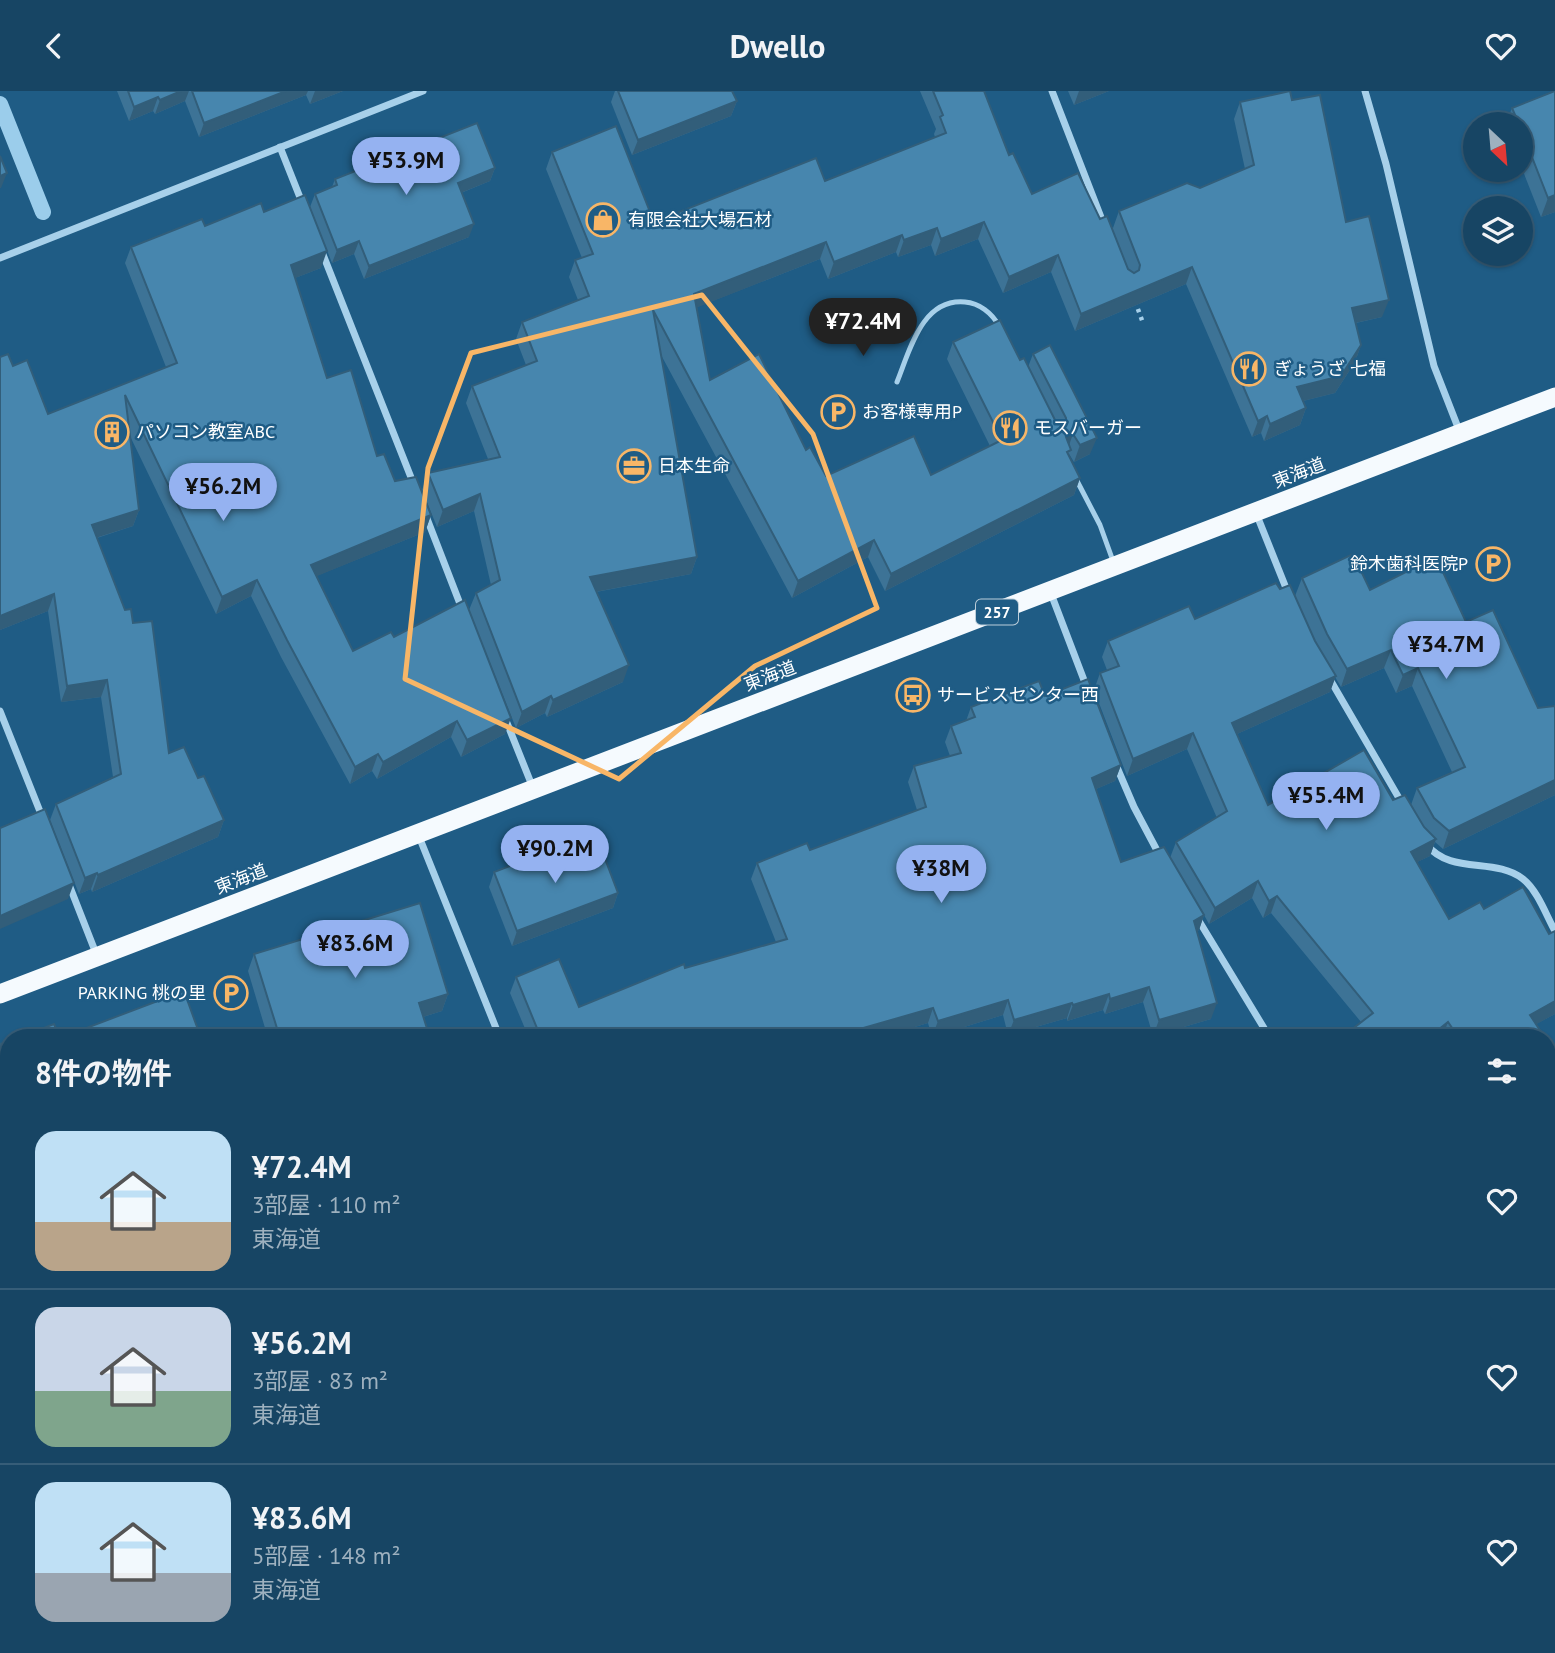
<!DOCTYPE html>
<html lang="ja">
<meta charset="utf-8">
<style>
:root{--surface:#174564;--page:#204c6a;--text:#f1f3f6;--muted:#9eb1bf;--line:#365d78;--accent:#95b2f1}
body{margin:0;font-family:"PT Sans","Noto Sans JP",sans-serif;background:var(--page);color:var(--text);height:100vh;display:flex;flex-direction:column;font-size:26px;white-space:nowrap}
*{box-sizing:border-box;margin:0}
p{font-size:23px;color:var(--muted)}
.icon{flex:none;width:38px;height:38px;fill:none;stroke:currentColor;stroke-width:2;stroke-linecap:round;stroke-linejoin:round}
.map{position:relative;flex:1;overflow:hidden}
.side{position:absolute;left:0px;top:938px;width:1556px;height:625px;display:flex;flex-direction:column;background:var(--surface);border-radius:28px 28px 0 0;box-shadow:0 2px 5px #0004,0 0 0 2px var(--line)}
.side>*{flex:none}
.needle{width:46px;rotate:154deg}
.buttons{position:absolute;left:1463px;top:21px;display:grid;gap:14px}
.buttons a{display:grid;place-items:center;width:70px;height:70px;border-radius:50%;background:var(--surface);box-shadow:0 2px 5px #0004,0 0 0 2px var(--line);font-size:35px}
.price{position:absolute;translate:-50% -60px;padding:0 16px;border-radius:24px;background:var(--accent);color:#111;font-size:23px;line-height:46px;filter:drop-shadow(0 2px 4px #0008)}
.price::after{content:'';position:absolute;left:50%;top:42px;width:21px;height:16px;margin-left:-10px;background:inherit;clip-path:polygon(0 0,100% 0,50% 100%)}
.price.current{background:#222;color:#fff}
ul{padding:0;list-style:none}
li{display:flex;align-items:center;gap:21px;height:175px;padding:0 35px}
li+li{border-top:2px solid var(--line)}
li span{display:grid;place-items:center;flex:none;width:196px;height:140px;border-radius:21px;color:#555}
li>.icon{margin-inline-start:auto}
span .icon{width:84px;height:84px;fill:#fffc;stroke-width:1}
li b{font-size:30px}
h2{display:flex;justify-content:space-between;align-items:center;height:84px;padding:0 35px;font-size:30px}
header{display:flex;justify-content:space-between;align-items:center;height:91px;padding:0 35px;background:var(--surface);font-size:32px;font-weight:800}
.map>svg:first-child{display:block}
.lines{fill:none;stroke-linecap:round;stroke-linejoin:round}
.stream{stroke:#9bcdeb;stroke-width:16}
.path{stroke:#a7d0ea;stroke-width:4.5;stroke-dasharray:3.5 5;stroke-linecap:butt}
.service{stroke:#a7d0ea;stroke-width:5}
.minor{stroke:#a7d0ea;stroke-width:7}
.trunk{stroke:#f5fafe;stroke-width:19}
.wall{fill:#3d7396;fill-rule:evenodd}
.shaded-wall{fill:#325e7a}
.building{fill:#4786ae;stroke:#325e7a;stroke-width:2}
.marked{fill:none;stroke:#f8b667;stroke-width:5;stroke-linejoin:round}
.labels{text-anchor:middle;stroke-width:5;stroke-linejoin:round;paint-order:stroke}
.shield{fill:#1f5c85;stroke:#bcceda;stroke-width:2}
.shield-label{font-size:16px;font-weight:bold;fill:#fff}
.poi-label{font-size:18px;fill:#fff;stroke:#1f5c85;text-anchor:start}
.street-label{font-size:18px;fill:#fff;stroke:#1f5c85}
</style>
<header><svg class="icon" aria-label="back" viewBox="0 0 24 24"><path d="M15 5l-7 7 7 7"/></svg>Dwello<svg class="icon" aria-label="heart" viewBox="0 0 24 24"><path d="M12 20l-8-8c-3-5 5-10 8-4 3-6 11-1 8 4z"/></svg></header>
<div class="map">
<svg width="1555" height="1562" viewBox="0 0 1555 1562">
<rect width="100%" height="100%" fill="#1f5c85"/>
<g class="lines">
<polyline class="stream" points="0,13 43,121"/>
<polyline class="path" points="1135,210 1143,232"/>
<g class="service">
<path d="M897,291c13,-32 25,-84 68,-80 14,1 27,11 34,24"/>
<polyline points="1075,386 1100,434 1113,470"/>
</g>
<g class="minor">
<polyline points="1052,0 1104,134"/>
<polyline points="1365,0 1386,73 1434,275 1459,339"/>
<polyline points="280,56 303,114"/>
<polyline points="322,161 414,394"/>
<polyline points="0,167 423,0"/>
<polyline points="1256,422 1288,502"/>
<polyline points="426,425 462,518"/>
<polyline points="1050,500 1087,597"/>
<polyline points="1328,585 1403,714"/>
<polyline points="0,620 43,728"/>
<polyline points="505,627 533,697"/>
<polyline points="1116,674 1134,716 1161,767"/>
<polyline points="418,743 500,947"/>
<path d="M1427,754c24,30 68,12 96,34 15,12 23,36 32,52"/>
<polyline points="68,791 97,865"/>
<polyline points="1196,825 1270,947"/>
<polyline points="1547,1114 1555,1126"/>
<polyline points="0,1234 9,1261"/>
<polyline points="0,1416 9,1413"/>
<polyline points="135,1554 136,1562"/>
<polyline points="692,1554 694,1562"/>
</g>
<polyline class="trunk" points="0,903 1555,306"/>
</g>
<g class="wall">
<polygon points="117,0 343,0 310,13 306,4 199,46 185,10 155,23 153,20 129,30"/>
<polygon points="615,0 732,0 737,10 731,25 632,64 611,11"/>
<polygon points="920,0 984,0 1009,64 1032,103 1100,128 1113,137 1119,120 1200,97 1245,78 1234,28 1240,11 1292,9 1346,131 1382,226 1356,232 1361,254 1355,271 1335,302 1303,310 1306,317 1300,334 1264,350 1261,342 1252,346 1186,193 1075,240 1051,181 1003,202 978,148 935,165 931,154 898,166 896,161 828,188 820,168 697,216 710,289 806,359 826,385 931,384 990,355 947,268 953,251 1020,269 1028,276 1033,263 1090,363 1074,371 1069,363 1069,365 1080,387 1074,404 885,500 868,466 792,507 660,262 697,466 691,483 596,501 623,591 547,626 545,622 516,637 469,519 476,502 491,494 474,420 437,436 422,399 428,382 488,368 466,312 472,295 526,274 516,248 522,231 578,209 569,186 575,169 582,167 546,78 552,61 654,131 825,90 935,46 934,43 936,38"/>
<polygon points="1068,0 1109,0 1074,14"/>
<polygon points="1555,0 1555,121 1541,126 1521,75 1521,33 1506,33 1512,17"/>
<polygon points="495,77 490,90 461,102 469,146 364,188 354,163 332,172 310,116 315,103 332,96 335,88"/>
<polygon points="264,121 321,177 295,187 327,287 377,365 395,390 431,424 425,441 316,485 353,560 394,546 505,643 461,666 451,646 377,688 372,680 350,693 281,566 251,505 216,523 129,343 139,419 133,435 97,447 125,519 133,532 169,662 198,687 224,729 218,746 92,801 91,798 79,803 50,729 56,713 113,686 101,606 61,611 48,520 0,539 0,266 13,275 48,323 166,276 125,172 131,156 205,135"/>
<path d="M1302,487l68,12 96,32 72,86 17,-2v89l-112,54 -8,-7 -5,14 -13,6 32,57 106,95 -19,10 9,14h-194l4,-11 6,-5 -90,-109 -8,5 -11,-20 -43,26 -5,-9 -5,15 -3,2 15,87 -58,17 -10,-34 -38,12 -2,-4 -36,11v-3l-59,17 -5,-20 -71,22 -4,-14 -50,15h-349l-19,-45 6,-16 63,30 106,-39 91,-26 -25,-63 6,-16 53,-13 107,-40 -9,-28 6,-16 36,-10 -5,-14 6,-16 15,-5 5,-14 74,-11 76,69 -6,16 -19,8 25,73 49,-4 6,-16 41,-24 -30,-69 -60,27 -33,-86 6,-17 7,-3 -5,-13 6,-16 87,-22 85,-30 15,7zM1384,577l12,25 16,-7 40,86 -35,16 -6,17 -18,-5 -125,5 -31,-71 93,-42 5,-15 6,10z"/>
<polygon points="564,765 618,802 613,817 512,855 489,796 494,781"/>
<polygon points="254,863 448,903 442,920 423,926 430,947 268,947 248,880"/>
<polygon points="1547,950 1555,962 1554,1103 1547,1090"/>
<polygon points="9,1089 9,1161 3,1163 0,1156 0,1092"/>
<polygon points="174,1554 673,1554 675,1562 175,1562"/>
<polygon points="746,1554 841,1554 843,1562 747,1562"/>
<polygon points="973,1554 1127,1554 1131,1562 976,1562"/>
</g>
<g class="shaded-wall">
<polygon points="181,0 189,0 185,10 155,23 160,9"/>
<polygon points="286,0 308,0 306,4 199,46 204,32"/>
<polygon points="315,0 343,0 310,13"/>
<polygon points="1079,0 1109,0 1074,14"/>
<polygon points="158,6 153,20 129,30 134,16"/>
<polygon points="737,10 731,25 632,64 638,49"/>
<polygon points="495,77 490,90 453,105 458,92"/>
<polygon points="7,82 1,97 0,97 0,85"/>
<polygon points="1555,104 1555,121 1541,126 1548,107"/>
<polygon points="984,131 978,148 935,165 941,148"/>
<polygon points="474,133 469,146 364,188 369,175"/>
<polygon points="937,137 931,154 898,166 904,149"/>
<polygon points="902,144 896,161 828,188 834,171"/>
<polygon points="359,150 354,163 332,172 337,159"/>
<polygon points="826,151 820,168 688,220 694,203"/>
<polygon points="327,160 321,177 285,191 291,174"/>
<polygon points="1058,164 1051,181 1003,202 1009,186"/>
<polygon points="1192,176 1186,193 1075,240 1081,223"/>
<polygon points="1389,209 1382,226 1346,234 1352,217"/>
<polygon points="1361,254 1355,271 1335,302 1291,313 1297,296"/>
<polygon points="1306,317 1300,334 1264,350 1270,333"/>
<polygon points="1267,325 1261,342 1252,346 1258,330"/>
<polygon points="1073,343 1067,360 1066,346"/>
<polygon points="1097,347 1090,363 1074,371 1080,354"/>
<polygon points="1080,387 1074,404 885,500 891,483"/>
<polygon points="480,403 474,420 437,436 443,419"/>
<polygon points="139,419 133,435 86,450 92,434"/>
<polygon points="431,424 425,441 305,490 311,474"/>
<polygon points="874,449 868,466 792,507 798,490"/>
<polygon points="697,466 691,483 584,503 590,486"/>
<polygon points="257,489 251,505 216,523 222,506"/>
<polygon points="54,503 48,520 0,539 0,525"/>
<polygon points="1391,559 1384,577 1341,596 1347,578"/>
<polygon points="629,574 623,591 547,626 553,609"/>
<polygon points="1418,577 1412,595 1396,602 1403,584"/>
<polygon points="1336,585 1330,601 1226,648 1232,632"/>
<polygon points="107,589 101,606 61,611 67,595"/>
<polygon points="551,605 545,622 516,637 522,621"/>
<polygon points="511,627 505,643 461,666 467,649"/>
<polygon points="457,630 451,646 377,688 383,671"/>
<polygon points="1193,642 1187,658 1127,685 1133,668"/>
<polygon points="378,663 372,680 350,693 355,676"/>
<polygon points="1121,674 1115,690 1087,702 1092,687"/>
<polygon points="1555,689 1555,704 1443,758 1449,740"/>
<polygon points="224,729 218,746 92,801 98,784"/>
<polygon points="1436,748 1430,765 1405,777 1411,761"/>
<polygon points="97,782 91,798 79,803 85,787"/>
<polygon points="1258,790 1252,807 1209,833 1215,817"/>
<polygon points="74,792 68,808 0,838 0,825"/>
<polygon points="618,802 613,817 512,855 517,840"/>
<polygon points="1277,805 1271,822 1263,827 1269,810"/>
<polygon points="1204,824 1199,839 1188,846 1194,830"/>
<polygon points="1149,896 1143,911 1105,923 1110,908"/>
<polygon points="448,903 442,920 413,929 419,912"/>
<polygon points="1109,903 1103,919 1067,930 1073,914"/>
<polygon points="1008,909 1003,924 932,946 938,930"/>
<polygon points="1555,910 1555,923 1524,940 1530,924"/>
<polygon points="1072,912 1067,927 1008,944 1014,929"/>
<polygon points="1217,912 1211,928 1153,945 1159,929"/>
<polygon points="933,917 928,932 878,947 838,947 839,944"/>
<polygon points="1448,931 1442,947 1428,947"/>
<polygon points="726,938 722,947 704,947"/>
<polygon points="837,939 834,947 810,947"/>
<polygon points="9,1006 9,1021 0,1024 0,1009"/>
<polygon points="9,1146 9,1161 3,1163"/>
<polygon points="9,1358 9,1370 0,1373 0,1360"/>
</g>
<g class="building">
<polygon points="128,0 181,0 160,9 158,6 134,16"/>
<polygon points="192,0 286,0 204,32"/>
<polygon points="618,0 732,0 737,10 638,49"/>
<polygon points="933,0 984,0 1009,64 1013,62 1032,103 1078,82 1100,128 1107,125 1128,178 1134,182 1139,179 1140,174 1119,120 1187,92 1200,97 1254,74 1240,11 1290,0 1292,9 1320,4 1346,131 1369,125 1389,209 1352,217 1361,254 1341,285 1297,296 1306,317 1270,333 1267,325 1258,330 1192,176 1081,223 1058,164 1009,186 984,131 941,148 937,137 904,149 902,144 834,171 826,151 694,203 710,289 759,263 806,359 810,356 826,385 914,345 931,384 1002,349 953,251 1000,229 1020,269 1024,267 1056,331 1062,334 1066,331 1066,327 1033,263 1050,254 1097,347 1080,354 1073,343 1066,346 1071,359 1067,361 1080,387 891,483 874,449 798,490 653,219 697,466 590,486 629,574 553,609 551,605 522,621 476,502 500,489 480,403 443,419 428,382 500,366 472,295 537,270 522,231 589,205 575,169 593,163 552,61 616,35 654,131 816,67 825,90 946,42 940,26 943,24"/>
<polygon points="1555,0 1555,104 1548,107 1521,38 1521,33 1519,33 1512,17"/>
<polygon points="477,32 495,77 458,92 474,133 369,175 359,150 337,159 315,103 337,94 335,88"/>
<polygon points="0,65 7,82 0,85"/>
<polygon points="305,104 327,160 291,174 327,287 351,279 377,365 384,363 395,390 416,386 431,424 311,474 353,560 391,541 394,546 465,509 511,627 467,649 457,630 383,671 378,663 355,676 287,549 257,489 222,506 125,304 139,419 92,434 125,519 131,518 133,532 152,530 169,662 184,656 198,687 204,685 224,729 98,784 97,782 85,787 56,713 121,683 107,589 67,595 54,503 0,525 0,266 8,263 13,275 27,269 48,323 177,272 131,156 202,128 205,135 261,112 264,121"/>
<polygon points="1353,463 1370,499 1436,466 1466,531 1493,519 1538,617 1555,615 1555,689 1449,740 1434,727 1417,697 1465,676 1418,577 1403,584 1391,559 1347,578 1327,543 1302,487"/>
<polygon points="1276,492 1280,498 1290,494 1315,550 1336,585 1232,632 1268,714 1364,659 1393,709 1405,704 1424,736 1436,748 1411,761 1449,828 1480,811 1484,818 1523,796 1549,843 1555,840 1555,910 1530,924 1545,947 1459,947 1448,931 1428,947 1364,947 1355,936 1373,922 1277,805 1269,810 1258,790 1215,817 1176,751 1227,720 1193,642 1133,668 1100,582 1119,575 1108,550 1189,515 1195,528"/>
<polygon points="1088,588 1121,674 1092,687 1121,771 1164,756 1204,824 1194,830 1217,912 1159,929 1149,896 1110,908 1109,903 1073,914 1072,912 1014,929 1008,909 938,930 933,917 839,944 837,939 810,947 728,947 726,938 704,947 541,947 516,886 559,868 579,916 684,873 685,877 787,848 757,772 807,752 810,759 926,716 914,675 961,662 951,635 975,626 971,616 1039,590 1045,605"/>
<polygon points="45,718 74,792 0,825 0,737"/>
<polygon points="599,752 618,802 517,840 494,781 561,756 564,765"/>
<polygon points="420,812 448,903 419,912 430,947 280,947 254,863"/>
<polygon points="184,900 201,947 60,947"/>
<polygon points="54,933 60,947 18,947"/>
<polygon points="9,950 9,1006 0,1009 0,953"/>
<polygon points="1547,950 1555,962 1555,1077 1547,1064"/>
<polygon points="9,1089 9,1145 0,1122 0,1092"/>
<polygon points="1547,1122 1555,1137 1555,1562 1253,1562 1269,1554 1547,1554"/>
<polygon points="7,1284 9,1290 9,1358 0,1360 0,1286"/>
<polygon points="7,1480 9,1484 9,1554 104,1554 106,1562 0,1562 0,1481"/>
<polygon points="182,1554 673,1554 675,1562 183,1562"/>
<polygon points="754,1554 841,1554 843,1562 755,1562"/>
<polygon points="986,1554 1127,1554 1131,1562 979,1562 988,1558"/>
</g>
<path class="marked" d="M702,204l111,139 64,174 -122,58 -136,113 -214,-100 23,-211 43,-115z"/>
<defs>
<symbol id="shop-ring" viewBox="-11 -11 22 22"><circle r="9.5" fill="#1f5c85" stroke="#f8b667" stroke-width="1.5"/><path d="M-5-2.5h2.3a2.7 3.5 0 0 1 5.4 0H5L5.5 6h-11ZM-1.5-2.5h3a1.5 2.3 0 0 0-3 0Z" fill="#f8b667"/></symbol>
<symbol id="restaurant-ring" viewBox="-11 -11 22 22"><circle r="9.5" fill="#1f5c85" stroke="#f8b667" stroke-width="1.5"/><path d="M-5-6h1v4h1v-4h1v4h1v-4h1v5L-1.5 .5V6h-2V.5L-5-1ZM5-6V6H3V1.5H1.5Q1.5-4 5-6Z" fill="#f8b667"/></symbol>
<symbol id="parking-ring" viewBox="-11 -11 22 22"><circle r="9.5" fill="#1f5c85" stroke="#f8b667" stroke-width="1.5"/><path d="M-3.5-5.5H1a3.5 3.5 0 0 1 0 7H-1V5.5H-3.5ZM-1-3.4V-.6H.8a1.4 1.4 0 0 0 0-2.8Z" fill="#f8b667"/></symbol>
<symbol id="building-ring" viewBox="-11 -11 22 22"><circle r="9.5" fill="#1f5c85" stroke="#f8b667" stroke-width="1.5"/><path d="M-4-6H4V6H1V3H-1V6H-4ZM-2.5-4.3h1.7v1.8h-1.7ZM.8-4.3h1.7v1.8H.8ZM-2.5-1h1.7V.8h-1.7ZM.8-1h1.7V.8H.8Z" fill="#f8b667"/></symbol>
<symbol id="office-ring" viewBox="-11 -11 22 22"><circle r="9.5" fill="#1f5c85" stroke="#f8b667" stroke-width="1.5"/><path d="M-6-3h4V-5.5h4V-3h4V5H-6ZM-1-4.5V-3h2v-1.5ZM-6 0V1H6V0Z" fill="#f8b667"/></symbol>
<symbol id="bus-ring" viewBox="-11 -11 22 22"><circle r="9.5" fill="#1f5c85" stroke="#f8b667" stroke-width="1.5"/><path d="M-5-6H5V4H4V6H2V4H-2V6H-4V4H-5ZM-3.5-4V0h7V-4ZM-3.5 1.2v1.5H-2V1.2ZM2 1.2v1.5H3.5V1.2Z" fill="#f8b667"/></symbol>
</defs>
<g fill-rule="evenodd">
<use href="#shop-ring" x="584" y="110" width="38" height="38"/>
<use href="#restaurant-ring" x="1230" y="259" width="38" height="38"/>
<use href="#parking-ring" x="819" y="302" width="38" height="38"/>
<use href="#restaurant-ring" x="991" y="318" width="38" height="38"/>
<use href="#building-ring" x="93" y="322" width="38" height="38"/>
<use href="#office-ring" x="615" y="356" width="38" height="38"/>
<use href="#parking-ring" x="1474" y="454" width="38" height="38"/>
<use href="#bus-ring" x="894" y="585" width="38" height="38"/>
<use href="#parking-ring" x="212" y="883" width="38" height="38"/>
</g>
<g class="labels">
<rect class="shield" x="976" y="508.5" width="42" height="25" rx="5"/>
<g class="shield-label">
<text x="997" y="527">257</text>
</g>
<g class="poi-label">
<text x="628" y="135">有限会社大場石材</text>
<text x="1274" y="284">ぎょうざ 七福</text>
<text x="862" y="327">お客様専用P</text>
<text x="1034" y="343">モスバーガー</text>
<text x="136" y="347">パソコン教室ABC</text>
<text x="658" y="381">日本生命</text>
<text x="1468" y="479" text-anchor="end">鈴木歯科医院P</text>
<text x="937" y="610">サービスセンター西</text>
<text x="206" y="908" text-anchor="end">PARKING 桃の里</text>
</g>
<g class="street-label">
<text transform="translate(1299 382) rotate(-21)" y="6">東海道</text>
<text transform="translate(770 585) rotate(-21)" y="6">東海道</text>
<text transform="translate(241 788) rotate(-21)" y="6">東海道</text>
</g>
</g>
</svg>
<div class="buttons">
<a><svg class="needle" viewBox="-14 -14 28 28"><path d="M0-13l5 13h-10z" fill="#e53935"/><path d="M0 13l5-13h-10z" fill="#9eb1bf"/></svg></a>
<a><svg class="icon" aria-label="layers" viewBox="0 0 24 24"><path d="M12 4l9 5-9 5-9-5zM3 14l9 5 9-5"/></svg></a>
</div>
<b class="price" style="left:406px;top:106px">¥53.9M</b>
<b class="price current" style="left:863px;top:267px">¥72.4M</b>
<b class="price" style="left:223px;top:432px">¥56.2M</b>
<b class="price" style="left:1446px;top:590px">¥34.7M</b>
<b class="price" style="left:1326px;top:741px">¥55.4M</b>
<b class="price" style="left:555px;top:794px">¥90.2M</b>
<b class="price" style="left:941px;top:814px">¥38M</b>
<b class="price" style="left:355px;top:889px">¥83.6M</b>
<section class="side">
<h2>8件の物件<svg class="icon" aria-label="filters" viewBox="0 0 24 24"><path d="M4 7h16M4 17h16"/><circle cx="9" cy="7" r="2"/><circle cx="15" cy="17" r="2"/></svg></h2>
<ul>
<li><span style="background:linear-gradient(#bfe0f5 65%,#b9a48a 0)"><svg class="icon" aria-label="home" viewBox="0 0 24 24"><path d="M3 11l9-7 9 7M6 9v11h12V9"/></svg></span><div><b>¥72.4M</b><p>3部屋 · 110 m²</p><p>東海道</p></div><svg class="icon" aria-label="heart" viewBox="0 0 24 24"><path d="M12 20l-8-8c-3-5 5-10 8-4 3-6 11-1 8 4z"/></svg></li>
<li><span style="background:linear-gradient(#c9d6e8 60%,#7fa58c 0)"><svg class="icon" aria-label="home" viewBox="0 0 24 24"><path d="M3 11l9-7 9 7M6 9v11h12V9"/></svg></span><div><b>¥56.2M</b><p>3部屋 · 83 m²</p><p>東海道</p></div><svg class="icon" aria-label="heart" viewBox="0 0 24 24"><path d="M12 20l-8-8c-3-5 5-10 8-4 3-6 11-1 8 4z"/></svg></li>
<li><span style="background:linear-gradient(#bfe0f5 65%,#9aa5b1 0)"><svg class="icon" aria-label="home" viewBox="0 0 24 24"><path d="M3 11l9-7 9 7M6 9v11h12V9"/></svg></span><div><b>¥83.6M</b><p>5部屋 · 148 m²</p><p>東海道</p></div><svg class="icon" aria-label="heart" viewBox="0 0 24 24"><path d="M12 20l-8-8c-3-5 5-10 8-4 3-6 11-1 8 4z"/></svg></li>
</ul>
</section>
</div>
